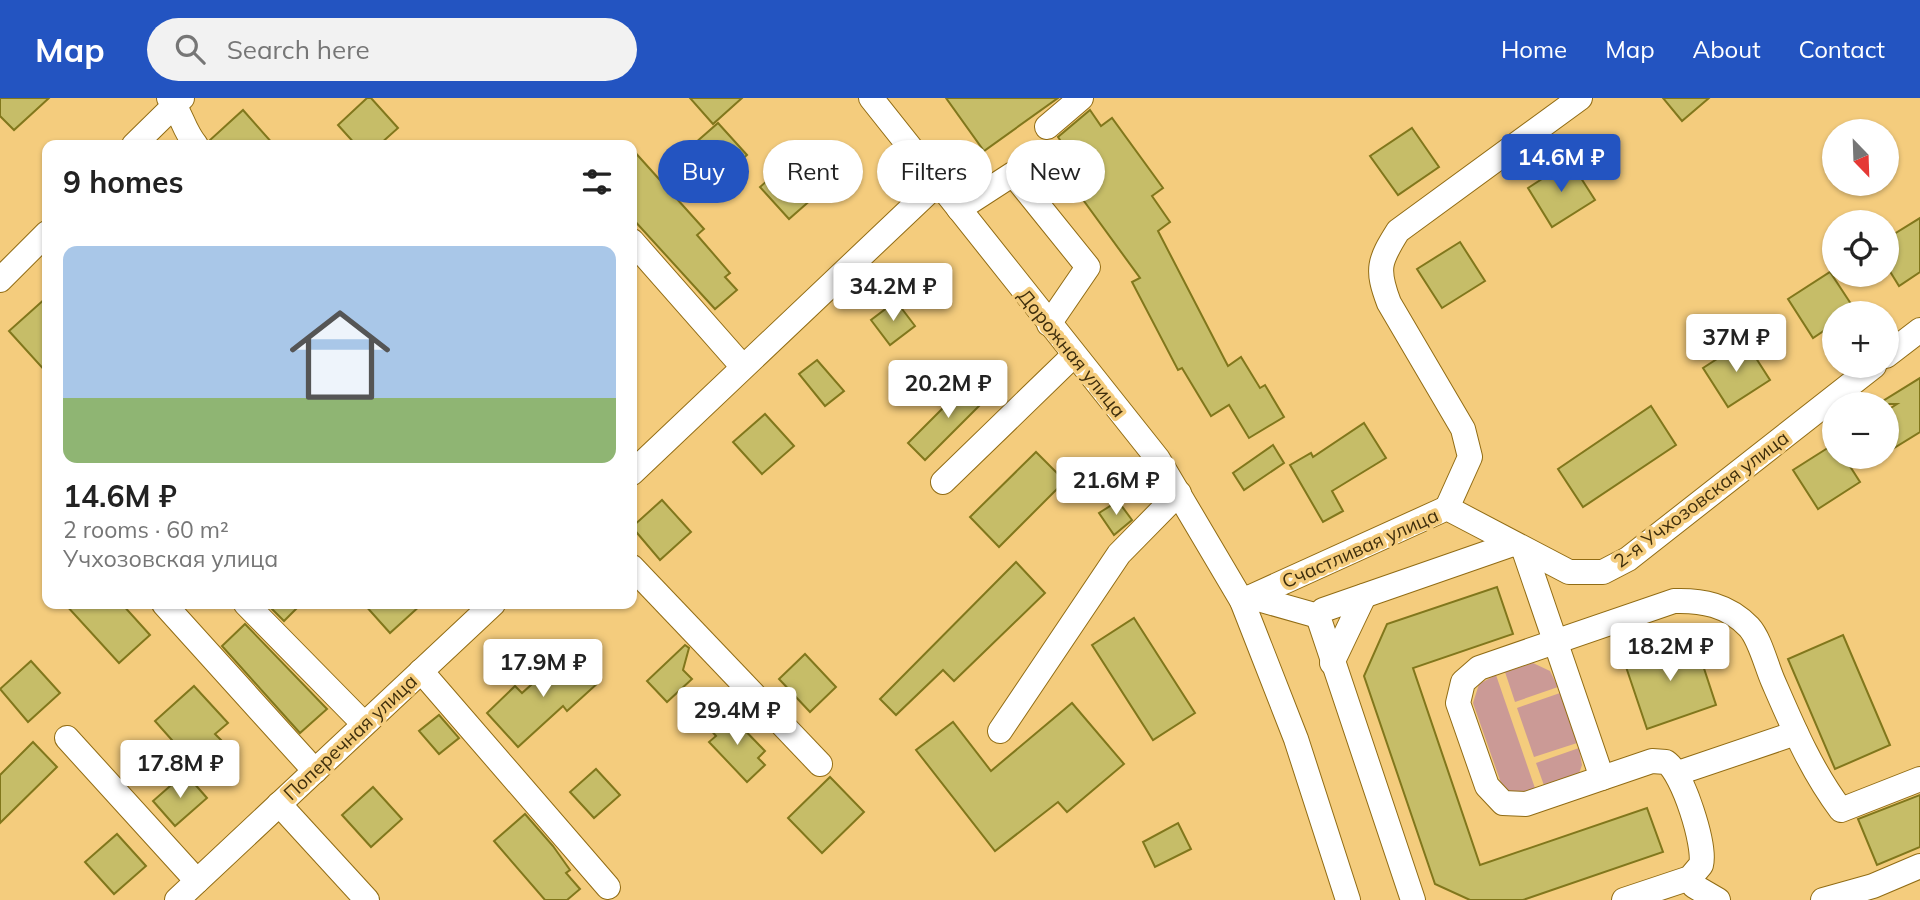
<!DOCTYPE html>
<meta charset="utf-8">
<style>
:root{--surface:#fff;--page:#f2f2f2;--text:#222;--muted:#767676;--accent:#2354c1}
body{margin:0;font-family:Mulish,sans-serif;background:var(--page);color:var(--text);height:100vh;display:flex;flex-direction:column;font-size:26px;white-space:nowrap}
*{box-sizing:border-box;margin:0}
p{font-size:23px;color:var(--muted)}
.icon{flex:none;width:38px;height:38px;fill:none;stroke:currentColor;stroke-width:2;stroke-linecap:round;stroke-linejoin:round}
.map{position:relative;flex:1;overflow:hidden}
.drawer{position:absolute;left:42px;top:42px;width:595px;height:469px;display:flex;flex-direction:column;background:var(--surface);border-radius:14px;box-shadow:0 2px 5px #0004}
.drawer>*{flex:none}
.hud{position:absolute;left:658px;top:42px;width:665px;height:63px;display:flex;gap:14px}
.needle{width:46px;rotate:157deg}
.tools{position:absolute;left:1822px;top:21px;display:grid;gap:14px}
.tools a{display:grid;place-items:center;width:77px;height:77px;border-radius:50%;background:var(--surface);box-shadow:0 2px 5px #0004;font-size:35px}
.price{position:absolute;translate:-50% -60px;padding:0 16px;border-radius:7px;background:#fff;color:#222;font-size:23px;line-height:46px;filter:drop-shadow(0 2px 4px #0008)}
.price::after{content:'';position:absolute;left:50%;top:42px;width:21px;height:16px;margin-left:-10px;background:inherit;clip-path:polygon(0 0,100% 0,50% 100%)}
.price.active{background:var(--accent);color:#fff}
ul{padding:0;list-style:none}
li{display:grid;align-content:center;gap:14px;height:371px;padding:0 21px}
li span{display:grid;place-items:center;height:217px;border-radius:14px;color:#555}
li>.icon{margin-inline-start:auto}
span .icon{width:126px;height:126px;fill:#fffc;stroke-width:1}
li b{font-size:30px}
h2{display:flex;justify-content:space-between;align-items:center;height:84px;padding:0 21px;font-size:30px}
.pill{padding:0 24px;border-radius:32px;background:var(--surface);box-shadow:0 2px 5px #0004;font-size:24px;line-height:63px}
.pill.active{background:var(--accent);color:#fff}
header{display:flex;align-items:center;gap:42px;box-sizing:border-box;height:98px;padding:0 35px;background:var(--accent);color:#fff}
header strong{font-size:33px}
nav{display:flex;gap:38px;margin-inline-start:auto;font-size:24px}
.search{width:490px;height:63px;background:var(--page);display:flex;align-items:center;gap:18px;box-sizing:border-box;padding:0 24px;border-radius:38px;color:var(--muted);font-size:26px}
.map>svg:first-child{display:block}
.green{fill:#cb9a96}
.building{fill:#c6bd68;stroke:#81771c;stroke-width:2}
.lines{fill:none;stroke-linecap:round;stroke-linejoin:round}
.minor-casing{stroke:#916c14;stroke-width:26}
.minor{stroke:#fff;stroke-width:24}
.labels{text-anchor:middle;stroke-width:7;stroke-linejoin:round;paint-order:stroke}
.street-label{font-size:19px;fill:#3e2e0c;stroke:#f4cc7d}
</style>
<header>
<strong>Map</strong>
<div class="search"><svg class="icon" aria-label="search" viewBox="0 0 24 24"><circle cx="10" cy="10" r="6"/><path d="M15 15l6 6"/></svg>Search here</div>
<nav><a>Home</a><a>Map</a><a>About</a><a>Contact</a></nav>
</header>
<div class="map">
<svg width="1920" height="802" viewBox="0 0 1920 802">
<rect width="100%" height="100%" fill="#f4cc7d"/>
<g class="green">
<polygon points="1533,565 1550,573 1558,589 1515,604 1505,574"/>
<polygon points="1496,577 1537,696 1510,696 1501,685 1473,605 1479,586"/>
<polygon points="1560,595 1577,645 1534,659 1517,610"/>
<polygon points="1579,650 1582,667 1578,678 1546,693 1536,665"/>
</g>
<g class="building">
<polygon points="0,0 49,0 14,32 0,18"/>
<polygon points="367,0 371,0 398,30 379,47 356,47 338,27"/>
<polygon points="690,0 742,0 713,26"/>
<polygon points="946,0 1058,0 984,53"/>
<polygon points="1663,0 1709,0 1682,23"/>
<polygon points="243,12 274,47 211,47 210,42"/>
<polygon points="1090,12 1101,28 1112,20 1163,90 1152,98 1170,124 1158,133 1228,268 1241,259 1260,290 1265,287 1284,319 1249,340 1229,307 1211,318 1182,270 1178,272 1132,184 1140,180 1049,55 1062,45 1058,39"/>
<polygon points="718,25 747,57 715,85 686,53"/>
<polygon points="1412,30 1439,69 1398,97 1370,58"/>
<polygon points="632,51 704,131 697,137 730,175 725,179 737,192 715,211 632,120"/>
<polygon points="792,61 821,93 789,121 760,89"/>
<polygon points="1570,63 1595,102 1552,129 1528,90"/>
<polygon points="1920,120 1920,174 1899,188 1886,167 1886,141"/>
<polygon points="1460,144 1485,183 1442,210 1417,171"/>
<polygon points="1830,174 1857,215 1834,215 1834,226 1813,240 1788,201"/>
<polygon points="47,199 47,275 9,233"/>
<polygon points="896,203 915,228 890,247 871,222"/>
<polygon points="1745,243 1770,282 1728,309 1703,270"/>
<polygon points="817,262 844,293 825,308 799,276"/>
<polygon points="1920,280 1920,334 1886,355 1886,313 1897,306 1878,306"/>
<polygon points="970,283 987,300 925,362 908,345"/>
<polygon points="1651,308 1676,347 1583,409 1558,371"/>
<polygon points="765,316 794,348 762,376 733,344"/>
<polygon points="1364,325 1386,360 1332,393 1343,413 1323,424 1290,367 1311,355 1313,359"/>
<polygon points="1834,346 1834,359 1844,359 1860,384 1818,411 1793,372"/>
<polygon points="1273,347 1284,365 1244,392 1233,375"/>
<polygon points="1036,354 1065,383 999,449 970,419"/>
<polygon points="662,402 691,434 660,462 632,429"/>
<polygon points="1118,403 1132,422 1114,437 1099,415"/>
<polygon points="1016,464 1045,495 954,583 943,572 896,617 880,601"/>
<polygon points="1497,489 1513,536 1413,570 1480,767 1647,710 1663,754 1523,802 1470,802 1435,786 1364,578 1387,526"/>
<polygon points="65,506 122,506 150,537 119,565"/>
<polygon points="267,506 301,506 284,523"/>
<polygon points="364,506 422,506 390,535"/>
<polygon points="1134,520 1195,615 1153,642 1092,547"/>
<polygon points="245,526 327,611 300,635 222,548"/>
<polygon points="1843,537 1890,647 1835,671 1788,561"/>
<polygon points="1694,540 1716,607 1647,631 1624,563"/>
<polygon points="685,547 689,550 683,572 692,581 667,604 647,583"/>
<polygon points="570,552 599,584 567,613 563,608 518,649 487,615 515,588 522,595"/>
<polygon points="805,556 836,589 810,614 779,581"/>
<polygon points="31,563 60,595 28,624 0,591"/>
<polygon points="194,588 228,625 215,636 222,643 195,668 155,623"/>
<polygon points="1072,605 1124,666 1067,714 1058,704 995,753 916,652 953,624 991,673"/>
<polygon points="728,615 765,653 758,660 765,667 747,684 709,644 716,638 710,631"/>
<polygon points="439,617 459,640 439,656 419,633"/>
<polygon points="33,644 57,669 0,725 0,677"/>
<polygon points="596,671 620,697 594,720 570,694"/>
<polygon points="185,675 207,700 175,728 153,703"/>
<polygon points="830,679 864,714 822,755 788,720"/>
<polygon points="373,689 402,721 371,749 342,717"/>
<polygon points="1920,697 1920,749 1877,767 1858,721"/>
<polygon points="525,716 553,748 570,772 566,775 580,791 567,802 545,802 494,743"/>
<polygon points="1178,725 1191,751 1155,769 1143,744"/>
<polygon points="117,736 146,768 114,796 85,764"/>
</g>
<g class="lines">
<defs>
<g id="minor">
<path d="M169,0c12,13 14,32 27,47"/>
<polyline points="871,0 1158,361 1242,503 1296,641 1348,802"/>
<polyline points="1047,29 1081,0"/>
<polyline points="134,47 182,0"/>
<polyline points="959,111 1013,76 1088,169 1049,226"/>
<polyline points="632,143 743,269"/>
<polyline points="0,182 47,135"/>
<polyline points="1886,258 1920,232"/>
<polyline points="632,375 938,85"/>
<polyline points="943,384 1074,257"/>
<path d="M1447,410l23,-51 -7,-28 -74,-126c-13,-34 -10,-42 9,-72l182,-133"/>
<polyline points="1524,452 1602,680"/>
<polyline points="632,469 820,666"/>
<polyline points="1251,499 1318,518"/>
<polyline points="1242,503 1447,410 1569,474 1603,474 1628,461 1874,268"/>
<polyline points="164,506 315,673"/>
<polyline points="246,506 364,626"/>
<polyline points="1332,565 1364,498"/>
<polyline points="421,573 608,789"/>
<polyline points="1000,633 1119,456 1179,395"/>
<polyline points="67,640 197,783"/>
<polyline points="1678,675 1796,635"/>
<polyline points="279,706 367,802"/>
<polyline points="1690,780 1694,788 1718,802"/>
<polyline points="177,802 493,506"/>
<polyline points="1413,802 1318,518 1323,512 1513,446"/>
<path d="M1624,802l66,-22 11,-13c5,-19 -18,-92 -35,-103l-14,-1 -126,43 -23,-1 -16,-17 -29,-83 5,-21 16,-14 195,-67c28,-1 54,4 75,26 11,12 17,38 24,54 20,46 38,89 68,129l79,-31"/>
<polyline points="1823,802 1873,788 1920,768"/>
</g>
</defs>
<use href="#minor" class="minor-casing"/>
<use href="#minor" class="minor"/>
</g>
<g class="labels">
<g class="street-label">
<text transform="translate(1072 255) rotate(51)" y="7">Дорожная улица</text>
<text transform="translate(1701 401) rotate(-37)" y="7">2-я Учхозовская улица</text>
<text transform="translate(1360 450) rotate(-24)" y="7">Счастливая улица</text>
<text transform="translate(350 639) rotate(-43)" y="7">Поперечная улица</text>
</g>
</g>
</svg>
<div class="tools">
<a><svg class="needle" viewBox="-14 -14 28 28"><path d="M0-13l5 13h-10z" fill="#e53935"/><path d="M0 13l5-13h-10z" fill="#767676"/></svg></a>
<a><svg class="icon" aria-label="locate" viewBox="0 0 24 24"><circle cx="12" cy="12" r="6"/><path d="M12 2v4M12 18v4M2 12h4M18 12h4"/></svg></a>
<a>+</a>
<a>−</a>
</div>
<b class="price active" style="left:1561px;top:96px">14.6M ₽</b>
<b class="price" style="left:893px;top:225px">34.2M ₽</b>
<b class="price" style="left:1736px;top:276px">37M ₽</b>
<b class="price" style="left:948px;top:322px">20.2M ₽</b>
<b class="price" style="left:1116px;top:419px">21.6M ₽</b>
<b class="price" style="left:1670px;top:585px">18.2M ₽</b>
<b class="price" style="left:543px;top:601px">17.9M ₽</b>
<b class="price" style="left:737px;top:649px">29.4M ₽</b>
<b class="price" style="left:180px;top:702px">17.8M ₽</b>
<div class="hud">
<a class="pill active">Buy</a>
<a class="pill">Rent</a>
<a class="pill">Filters</a>
<a class="pill">New</a>
</div>
<section class="drawer">
<h2>9 homes<svg class="icon" aria-label="filters" viewBox="0 0 24 24"><path d="M4 7h16M4 17h16"/><circle cx="9" cy="7" r="2"/><circle cx="15" cy="17" r="2"/></svg></h2>
<ul>
<li><span style="background:linear-gradient(#a9c7e8 70%,#8fb573 0)"><svg class="icon" aria-label="home" viewBox="0 0 24 24"><path d="M3 11l9-7 9 7M6 9v11h12V9"/></svg></span><div><b>14.6M ₽</b><p>2 rooms · 60 m²</p><p>Учхозовская улица</p></div></li>
</ul>
</section>
</div>
